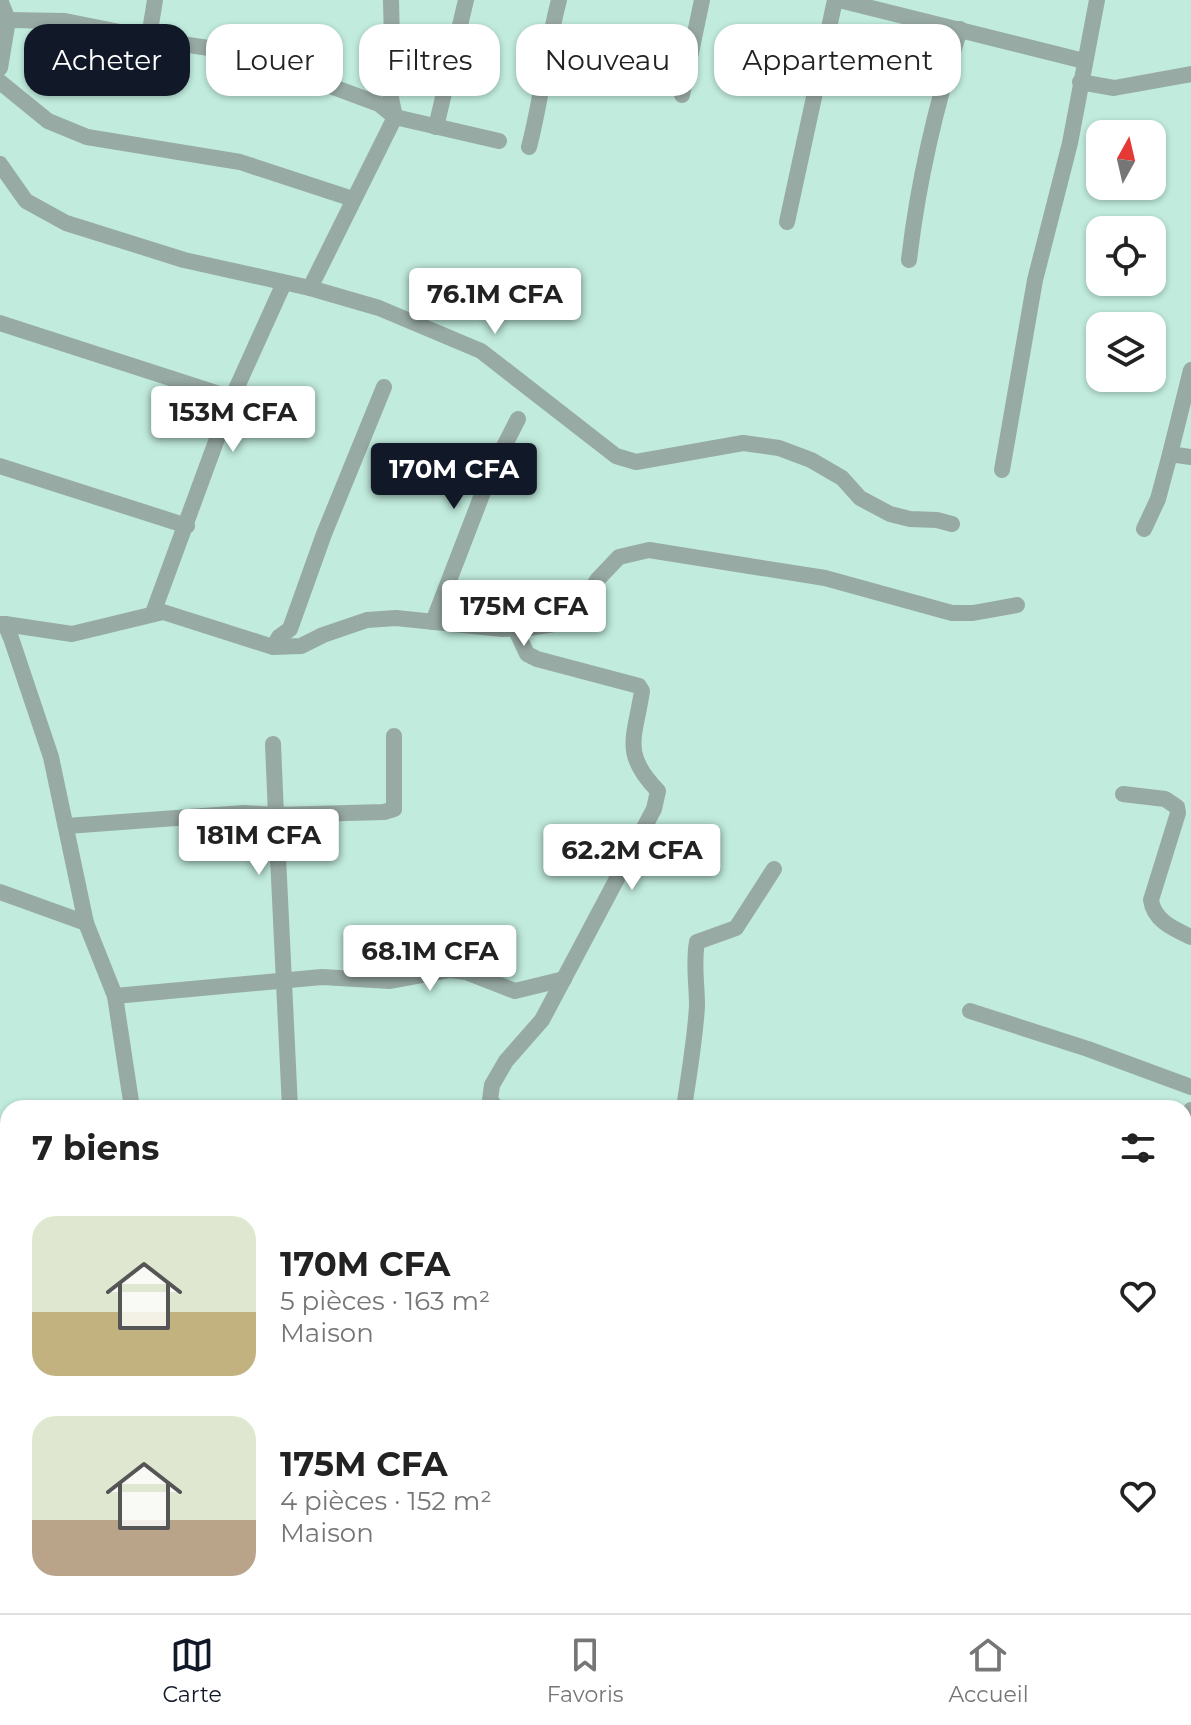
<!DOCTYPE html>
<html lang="fr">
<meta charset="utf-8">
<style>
:root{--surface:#fff;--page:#f2f2f2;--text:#222;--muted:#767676;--line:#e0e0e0;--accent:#111827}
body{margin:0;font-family:Montserrat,sans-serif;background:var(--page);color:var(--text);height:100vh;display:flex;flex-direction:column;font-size:30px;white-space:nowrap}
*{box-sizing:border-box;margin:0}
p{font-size:26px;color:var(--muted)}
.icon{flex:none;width:44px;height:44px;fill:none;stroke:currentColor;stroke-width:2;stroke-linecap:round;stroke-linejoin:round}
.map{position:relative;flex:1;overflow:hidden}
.drawer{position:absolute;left:0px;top:1100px;width:1192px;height:514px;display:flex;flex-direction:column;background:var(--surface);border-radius:24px 24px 0 0;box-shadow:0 2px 6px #0004}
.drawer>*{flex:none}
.guide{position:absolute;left:24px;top:24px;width:1144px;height:72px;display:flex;gap:16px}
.needle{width:52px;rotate:8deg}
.tools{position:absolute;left:1086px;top:120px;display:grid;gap:16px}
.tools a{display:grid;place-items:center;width:80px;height:80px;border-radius:16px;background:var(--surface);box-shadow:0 2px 6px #0004;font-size:40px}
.price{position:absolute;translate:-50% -68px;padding:0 18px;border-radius:8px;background:#fff;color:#222;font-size:26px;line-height:52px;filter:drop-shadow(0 2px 4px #0008)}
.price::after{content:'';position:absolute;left:50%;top:48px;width:24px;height:18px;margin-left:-12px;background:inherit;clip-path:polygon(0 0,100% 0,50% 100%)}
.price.on{background:var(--accent);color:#fff}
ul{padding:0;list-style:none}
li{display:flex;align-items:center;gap:24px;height:200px;padding:0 32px}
li span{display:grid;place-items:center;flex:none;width:224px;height:160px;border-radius:24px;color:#555}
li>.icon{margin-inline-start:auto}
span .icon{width:96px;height:96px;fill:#fffc;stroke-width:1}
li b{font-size:34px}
h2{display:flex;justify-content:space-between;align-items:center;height:96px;padding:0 32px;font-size:34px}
.chip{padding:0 28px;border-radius:24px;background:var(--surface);box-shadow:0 2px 6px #0004;font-size:28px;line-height:72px}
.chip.on{background:var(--accent);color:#fff}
.tabs{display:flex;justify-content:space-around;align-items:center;height:112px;border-top:2px solid var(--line);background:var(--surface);font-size:22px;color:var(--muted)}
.tabs a{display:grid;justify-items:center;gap:4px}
.tabs .on{color:var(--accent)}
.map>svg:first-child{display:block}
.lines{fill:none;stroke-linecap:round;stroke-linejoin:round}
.minor{stroke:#98aaa4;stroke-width:16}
.major{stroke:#5b7d72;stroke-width:20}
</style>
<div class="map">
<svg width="1191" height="1613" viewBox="0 0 1191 1613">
<rect width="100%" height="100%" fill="#c0ebdd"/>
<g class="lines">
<g class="minor">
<polyline points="0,0 8,20 0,68"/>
<polyline points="391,0 392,42 388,84 395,117"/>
<polyline points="839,0 1084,61"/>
<polyline points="8,20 65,21 175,43 283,59 312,73 333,87 379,104 395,117"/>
<polyline points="149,37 155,0"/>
<polyline points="0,82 48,121 87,137 240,162 353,199"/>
<polyline points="1080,82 1114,88 1191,74"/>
<polyline points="682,95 702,0"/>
<polyline points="436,127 466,0"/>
<path d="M529,147c13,-49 17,-98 30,-147"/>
<polyline points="0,164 26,201 66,223 184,260 310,288 379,308 481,351 616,456 636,462 743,443 779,448 811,460 842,478 860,498 890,514 910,519 937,520 952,524"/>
<polyline points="787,222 835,0"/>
<path d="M909,260c9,-79 27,-155 51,-231"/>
<polyline points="310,288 395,117 499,141"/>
<polyline points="0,323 232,398"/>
<polyline points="1191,370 1170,454 1191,457"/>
<polyline points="0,466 187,526"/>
<polyline points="1002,470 1035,280 1070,143 1097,0"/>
<polyline points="1144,529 1158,499 1170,454"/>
<polyline points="153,613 232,398 284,283"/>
<polyline points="433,622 490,474 518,419"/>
<polyline points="0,624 5,624 11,638 51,757 86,923 115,996 132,1108"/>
<polyline points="5,624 72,634 163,612 273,647 301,646 323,635 367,620 396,618 502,629 529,628 560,623 574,615 598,579 619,557 649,550 825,578 952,613 973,613 1017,605"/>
<polyline points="273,647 279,637 290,629 324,534 384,387"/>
<polyline points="273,744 276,815 384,812 394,809 394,736"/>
<path d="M1123,794l42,5 12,8 1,6 -27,87c3,21 23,29 40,37"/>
<polyline points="67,826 244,813 276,815 290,1108"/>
<polyline points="0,892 86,923"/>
<polyline points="115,996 322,977 390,981 450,970 466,972 515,991 564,979"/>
<polyline points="970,1011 1088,1049 1191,1087"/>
<path d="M497,1108l-7,-8 2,-15 14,-24 36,-41 112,-211 4,-18c-37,-38 -23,-53 -16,-100l-3,-5 -102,-27 -10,-5 -12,-26"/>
<path d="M684,1108c5,-34 11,-68 13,-102 0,-23 -4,-42 0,-64l39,-14 38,-59"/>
<polyline points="1184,1131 1191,1110"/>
<polyline points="1184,1244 1191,1248"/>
<polyline points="1184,1548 1191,1548"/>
<polyline points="0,1600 8,1597"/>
</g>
<g class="major">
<polyline points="0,1401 8,1408"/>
<polyline points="0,1438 8,1447"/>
<polyline points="351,1606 373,1613"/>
<polyline points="508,1606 549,1613"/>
</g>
</g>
</svg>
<div class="tools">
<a><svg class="needle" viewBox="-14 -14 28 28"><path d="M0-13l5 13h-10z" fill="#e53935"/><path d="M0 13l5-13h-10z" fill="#767676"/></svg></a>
<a><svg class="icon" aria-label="locate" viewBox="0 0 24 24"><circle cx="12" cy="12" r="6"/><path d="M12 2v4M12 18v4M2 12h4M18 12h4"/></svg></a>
<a><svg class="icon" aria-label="layers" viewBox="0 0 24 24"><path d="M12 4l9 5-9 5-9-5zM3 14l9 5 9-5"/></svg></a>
</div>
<b class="price" style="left:495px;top:336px">76.1M CFA</b>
<b class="price" style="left:233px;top:454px">153M CFA</b>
<b class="price on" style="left:454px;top:511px">170M CFA</b>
<b class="price" style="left:524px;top:648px">175M CFA</b>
<b class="price" style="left:259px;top:877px">181M CFA</b>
<b class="price" style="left:632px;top:892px">62.2M CFA</b>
<b class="price" style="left:430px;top:993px">68.1M CFA</b>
<div class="guide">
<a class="chip on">Acheter</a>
<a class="chip">Louer</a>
<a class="chip">Filtres</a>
<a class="chip">Nouveau</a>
<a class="chip">Appartement</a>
</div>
<section class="drawer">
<h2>7 biens<svg class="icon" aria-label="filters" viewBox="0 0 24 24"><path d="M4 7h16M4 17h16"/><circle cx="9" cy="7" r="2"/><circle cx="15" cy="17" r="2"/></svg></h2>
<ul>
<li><span style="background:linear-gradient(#dfe7d0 60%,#c2b280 0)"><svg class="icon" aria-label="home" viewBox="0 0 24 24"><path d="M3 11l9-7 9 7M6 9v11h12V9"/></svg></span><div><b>170M CFA</b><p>5 pièces · 163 m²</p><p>Maison</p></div><svg class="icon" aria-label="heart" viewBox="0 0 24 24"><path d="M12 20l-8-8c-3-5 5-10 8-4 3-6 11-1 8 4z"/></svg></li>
<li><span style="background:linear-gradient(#dfe7d0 65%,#b9a48a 0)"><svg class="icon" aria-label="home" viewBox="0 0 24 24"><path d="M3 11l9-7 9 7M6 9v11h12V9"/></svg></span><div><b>175M CFA</b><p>4 pièces · 152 m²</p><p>Maison</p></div><svg class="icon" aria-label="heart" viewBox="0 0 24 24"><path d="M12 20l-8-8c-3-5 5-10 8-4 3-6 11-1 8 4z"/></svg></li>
</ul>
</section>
</div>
<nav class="tabs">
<a class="on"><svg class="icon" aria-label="map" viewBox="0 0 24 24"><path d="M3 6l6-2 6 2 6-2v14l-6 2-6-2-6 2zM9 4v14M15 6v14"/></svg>Carte</a>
<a><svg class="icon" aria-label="saved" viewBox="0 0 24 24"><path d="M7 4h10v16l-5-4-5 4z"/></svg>Favoris</a>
<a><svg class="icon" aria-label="home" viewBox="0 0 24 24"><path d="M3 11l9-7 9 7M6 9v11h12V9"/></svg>Accueil</a>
</nav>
